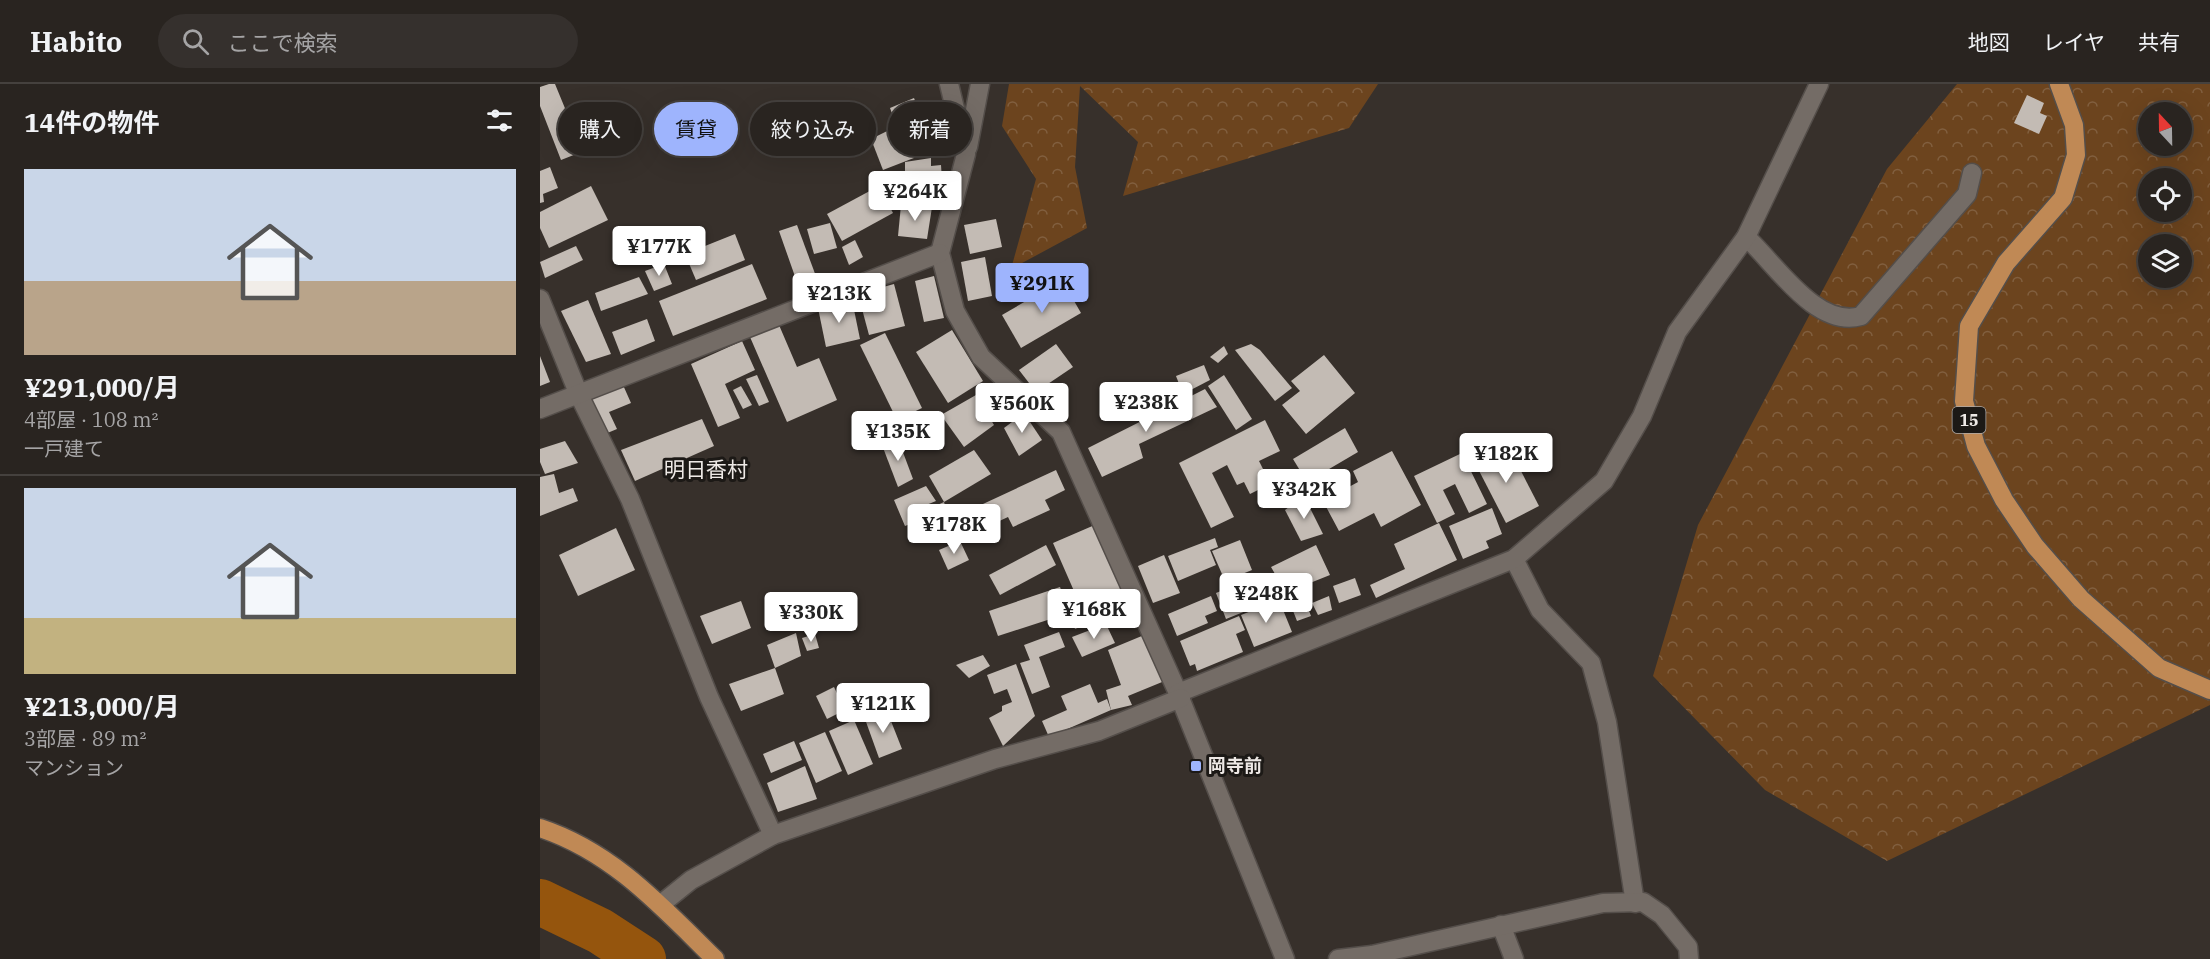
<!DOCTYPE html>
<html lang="ja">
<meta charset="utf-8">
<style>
:root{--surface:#292420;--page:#35302d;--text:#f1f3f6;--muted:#a5a4a5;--line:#45413e;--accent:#9eb4fd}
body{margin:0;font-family:"IBM Plex Serif","Noto Sans JP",serif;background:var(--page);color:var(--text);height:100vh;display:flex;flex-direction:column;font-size:22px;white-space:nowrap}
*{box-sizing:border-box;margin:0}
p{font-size:20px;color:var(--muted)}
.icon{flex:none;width:33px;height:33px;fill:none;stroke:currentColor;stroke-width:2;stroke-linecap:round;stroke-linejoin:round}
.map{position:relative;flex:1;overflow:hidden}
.panel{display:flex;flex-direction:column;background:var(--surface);width:540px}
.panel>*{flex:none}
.guide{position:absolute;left:18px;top:18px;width:570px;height:54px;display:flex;gap:12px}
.needle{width:39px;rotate:338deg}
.fabs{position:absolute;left:1598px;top:18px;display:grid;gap:12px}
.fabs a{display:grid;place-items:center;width:54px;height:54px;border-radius:50%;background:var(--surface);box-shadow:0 6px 24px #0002,0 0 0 2px var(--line);font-size:30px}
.price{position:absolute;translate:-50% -51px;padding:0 14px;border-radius:6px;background:#fff;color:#222;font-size:20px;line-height:39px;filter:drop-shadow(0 2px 3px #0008)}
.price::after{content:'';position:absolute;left:50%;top:36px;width:18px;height:14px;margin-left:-9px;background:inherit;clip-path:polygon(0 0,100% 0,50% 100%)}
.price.current{background:var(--accent);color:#111}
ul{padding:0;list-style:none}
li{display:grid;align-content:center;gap:12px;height:318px;padding:0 24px}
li+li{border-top:2px solid var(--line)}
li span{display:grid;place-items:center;height:186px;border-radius:0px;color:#555}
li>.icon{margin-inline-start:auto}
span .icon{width:108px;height:108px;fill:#fffc;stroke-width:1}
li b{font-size:26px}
h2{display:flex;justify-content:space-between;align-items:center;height:72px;padding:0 24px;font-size:26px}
.tag{padding:0 21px;border-radius:27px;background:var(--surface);box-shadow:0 6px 24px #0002,0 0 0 2px var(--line);font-size:21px;line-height:54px}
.tag.current{background:var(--accent);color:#111}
header{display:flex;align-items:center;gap:36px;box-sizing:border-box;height:84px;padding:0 30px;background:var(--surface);border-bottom:2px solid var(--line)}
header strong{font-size:28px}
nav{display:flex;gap:33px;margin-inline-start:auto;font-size:21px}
.search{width:420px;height:54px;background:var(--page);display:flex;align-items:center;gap:15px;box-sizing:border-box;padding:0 21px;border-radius:33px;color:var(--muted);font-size:22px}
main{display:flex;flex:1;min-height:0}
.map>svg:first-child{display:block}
.forest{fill:url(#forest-crowns);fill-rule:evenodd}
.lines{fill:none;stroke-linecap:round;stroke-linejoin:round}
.river{stroke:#95550d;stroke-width:46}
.building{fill:#c3bbb4}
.minor-casing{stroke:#544e4a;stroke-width:21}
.major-casing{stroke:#544e4a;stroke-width:21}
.minor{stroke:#746c66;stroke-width:18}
.major{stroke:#c08955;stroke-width:18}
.poi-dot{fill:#9eb4fd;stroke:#1c1916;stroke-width:2}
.labels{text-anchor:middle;stroke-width:6;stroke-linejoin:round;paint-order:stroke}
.shield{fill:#1c1916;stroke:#afaba8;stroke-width:1.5}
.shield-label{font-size:16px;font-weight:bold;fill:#eee9e6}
.poi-label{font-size:18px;font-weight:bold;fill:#eee9e6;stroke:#1c1916;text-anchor:start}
.quarter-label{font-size:21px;fill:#eee9e6;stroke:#1c1916}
</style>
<header>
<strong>Habito</strong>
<div class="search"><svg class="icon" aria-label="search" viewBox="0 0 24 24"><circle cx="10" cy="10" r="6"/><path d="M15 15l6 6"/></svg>ここで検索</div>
<nav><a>地図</a><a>レイヤ</a><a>共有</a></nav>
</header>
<main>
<section class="panel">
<h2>14件の物件<svg class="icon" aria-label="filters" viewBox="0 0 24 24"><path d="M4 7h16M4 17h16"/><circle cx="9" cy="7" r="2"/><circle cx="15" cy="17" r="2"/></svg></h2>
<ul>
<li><span style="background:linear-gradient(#c9d6e8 60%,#b9a48a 0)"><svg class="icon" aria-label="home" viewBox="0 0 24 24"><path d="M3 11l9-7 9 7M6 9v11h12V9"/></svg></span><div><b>¥291,000/月</b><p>4部屋 · 108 m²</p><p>一戸建て</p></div></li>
<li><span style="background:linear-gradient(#c9d6e8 70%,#c2b280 0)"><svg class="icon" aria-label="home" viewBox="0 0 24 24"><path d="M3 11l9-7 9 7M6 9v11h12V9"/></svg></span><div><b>¥213,000/月</b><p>3部屋 · 89 m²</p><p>マンション</p></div></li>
</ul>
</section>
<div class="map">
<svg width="1670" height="875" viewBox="0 0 1670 875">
<defs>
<pattern id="forest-crowns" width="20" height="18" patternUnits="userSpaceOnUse" patternTransform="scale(1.5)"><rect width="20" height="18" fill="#6c441e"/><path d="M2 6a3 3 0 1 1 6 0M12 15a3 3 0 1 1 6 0" fill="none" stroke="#815f3f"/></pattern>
</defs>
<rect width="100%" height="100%" fill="#37302b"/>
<g class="forest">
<polygon points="469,0 838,0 809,44 583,112 598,58 540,2 535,83 547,144 471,185 496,95 462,42"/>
<path d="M1417,0h253v621l-323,156 -122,-71 -112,-114 45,-151 189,-356zM1608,28h33v34h-33zM1608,94h33v34h-33zM1608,160h33v34h-33z"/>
</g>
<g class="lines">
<polyline class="river" points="0,818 60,847 103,875"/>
</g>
<g class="building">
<polygon points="9,0 15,0 29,34 61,21 69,41 43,51 49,65 21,76 0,22 0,3"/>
<polygon points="1487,11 1504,19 1500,29 1507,32 1499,50 1474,39"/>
<polygon points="374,14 378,25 354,35 350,24"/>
<polygon points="400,21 397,65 343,86 331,55"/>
<polygon points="391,74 391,82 401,81 403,111 383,113 382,101 365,102 365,78"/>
<polygon points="10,83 18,104 3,110 4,118 0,119 0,87"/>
<polygon points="51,102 68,136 9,164 0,144 0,128"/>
<polygon points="339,102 353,129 302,157 287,130"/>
<polygon points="361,121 392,123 387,155 358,152"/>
<polygon points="456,135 462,163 430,170 424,141"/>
<polygon points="290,139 297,164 274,170 267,145"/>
<polygon points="257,141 277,195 258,201 239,147"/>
<polygon points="195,150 205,176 156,196 145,170"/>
<polygon points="150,151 153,160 136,166 133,156"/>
<polygon points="315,156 323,173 309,181 302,163"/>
<polygon points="36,162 43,176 5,194 0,178"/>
<polygon points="445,173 452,212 428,217 421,178"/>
<polygon points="124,180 132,200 114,207 105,187"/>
<polygon points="212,180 227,215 133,252 119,217"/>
<polygon points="394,192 404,234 384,238 375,197"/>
<polygon points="99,193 108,210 61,227 55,209"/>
<polygon points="522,196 541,229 481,264 462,231"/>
<polygon points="354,200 365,242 329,251 318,210"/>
<polygon points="48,216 71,270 46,278 21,227"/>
<polygon points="312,216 320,255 286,263 278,224"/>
<polygon points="107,235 115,257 81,271 72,248"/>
<polygon points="239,241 257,283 279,274 297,316 247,338 210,253"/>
<polygon points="412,246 443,297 408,319 376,268"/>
<polygon points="345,249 382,324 357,336 320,261"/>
<polygon points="202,257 215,286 185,300 200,334 178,343 151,280"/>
<polygon points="516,260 533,283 496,308 479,286"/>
<polygon points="711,260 720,266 752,304 735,317 695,266"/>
<polygon points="684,262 688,270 678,279 670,273"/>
<polygon points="784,271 815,309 766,350 742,321 760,307 751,297"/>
<polygon points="0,272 10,298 0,302"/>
<polygon points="664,281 670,296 643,310 636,292"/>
<polygon points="217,291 229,318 219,322 206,295"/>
<polygon points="684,291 712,335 696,346 668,302"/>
<polygon points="83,301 91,319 69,328 77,345 65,350 49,315"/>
<polygon points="201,302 212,321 203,325 193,306"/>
<polygon points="665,305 677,323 599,360 603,374 562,393 548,364"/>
<polygon points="436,311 454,341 424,363 401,331"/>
<polygon points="484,329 502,356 479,372 464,344"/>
<polygon points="162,335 174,362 95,397 81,366"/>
<polygon points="725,336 740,367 719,377 728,395 736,388 740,397 759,404 729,418 722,404 710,410 704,398 697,401 687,381 672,389 694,433 671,444 639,379"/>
<polygon points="383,337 393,354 374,366 359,347"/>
<polygon points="805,344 818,368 767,398 753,375"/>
<polygon points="358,355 373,395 358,403 342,361"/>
<polygon points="25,357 38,379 5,390 0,378 0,365"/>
<polygon points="967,360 999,422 966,439 934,377"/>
<polygon points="434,366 451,390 404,418 389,392"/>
<polygon points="852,367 881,421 841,443 834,429 799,447 783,417 818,398 813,387"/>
<polygon points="922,369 947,420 929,429 915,400 903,406 915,430 897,439 874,392"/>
<polygon points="516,386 525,406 505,416 510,426 473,443 468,433 425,453 415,433"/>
<polygon points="14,390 19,409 33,404 38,417 0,432 0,393"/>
<polygon points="386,402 396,417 379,424 383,435 365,442 354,416"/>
<polygon points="764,412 783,450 761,457 745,426"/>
<polygon points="404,418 411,442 394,446 384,427"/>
<polygon points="952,424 962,450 946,457 949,464 923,475 909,442"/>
<polygon points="899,439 917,476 836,514 830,501 865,485 854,460"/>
<polygon points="557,440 596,531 574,540 570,531 535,545 524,511 534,507 513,459"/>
<polygon points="76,444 95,486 38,512 19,471"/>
<polygon points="675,454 678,463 670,466 676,481 638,497 628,472"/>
<polygon points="700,456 712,486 685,497 672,467"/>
<polygon points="420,457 429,476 408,486 399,466"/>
<polygon points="506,461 516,481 460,511 449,491"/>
<polygon points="776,461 790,491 760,503 771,532 757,537 746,509 731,483"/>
<polygon points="624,471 640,509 613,519 598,482"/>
<polygon points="715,493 721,507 733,502 738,514 686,535 676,509"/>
<polygon points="815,494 821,511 799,519 793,502"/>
<polygon points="520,503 529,529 458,552 449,527"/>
<polygon points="671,512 677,527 665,532 668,539 637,552 628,530"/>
<polygon points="789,512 792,526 778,531 772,519"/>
<polygon points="739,516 752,548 714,563 701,531"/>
<polygon points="201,517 211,544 172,560 160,532"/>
<polygon points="699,532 705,546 696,550 703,568 657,587 655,580 650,582 640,557"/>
<polygon points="566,540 575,559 542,573 532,553"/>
<polygon points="519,548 525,563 499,573 510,603 492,610 480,579 490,576 484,561"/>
<polygon points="256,549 261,572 235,584 244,610 201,627 189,600 235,584 227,561"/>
<polygon points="609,549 627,596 588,612 592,621 571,626 566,606 581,601 568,566"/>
<polygon points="275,550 279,564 267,567 262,554"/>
<polygon points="443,571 450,582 429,594 416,581"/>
<polygon points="476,580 495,632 463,662 449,634 462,627 462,622 472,618 467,605 454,610 447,591"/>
<polygon points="550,600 558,619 567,615 571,626 509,653 502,637 527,626 521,612"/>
<polygon points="294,603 305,626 287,635 276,612"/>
<polygon points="347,627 362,665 339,674 325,635"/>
<polygon points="314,636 333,680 308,691 289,647"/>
<polygon points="285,648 302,687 276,699 259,659"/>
<polygon points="254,657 262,676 231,689 223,670"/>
<polygon points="265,682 277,715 238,728 227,699"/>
</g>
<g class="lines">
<defs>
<g id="minor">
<polyline points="409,0 426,70 400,169 415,227 441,273 521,348 638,609 745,875"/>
<polyline points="428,63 440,0"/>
<path d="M1206,153c29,26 70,92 115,79l106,-122 5,-21"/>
<polyline points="0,215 39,311 90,415 169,613 233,751"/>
<polyline points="0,325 400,169"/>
<polyline points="974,475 1000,526 1051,579 1067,638 1095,819"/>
<polyline points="638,609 974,475 1064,397 1102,332 1137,248 1206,153 1279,0"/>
<polyline points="120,821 151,796 233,751 455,675 559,647 641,614"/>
<polyline points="961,841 974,875"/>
<polyline points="798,875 832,871 1063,819 1103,818 1122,831 1148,863 1149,875"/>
</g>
<g id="major">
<polyline points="1519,0 1534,41 1536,71 1523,114 1466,179 1429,242 1424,317 1436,362 1464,416 1495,462 1541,515 1619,584 1670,606"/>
<path d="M0,744c73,24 122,79 175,131"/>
</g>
</defs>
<use href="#minor" class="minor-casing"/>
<use href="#major" class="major-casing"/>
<use href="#minor" class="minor"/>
<use href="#major" class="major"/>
</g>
<rect class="poi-dot" x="650" y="676" width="12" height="12" rx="3"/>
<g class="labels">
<rect class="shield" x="1412.5" y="323" width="33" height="26" rx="4.5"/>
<g class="shield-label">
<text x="1429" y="342">15</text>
</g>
<g class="poi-label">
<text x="668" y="688">岡寺前</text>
</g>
<g class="quarter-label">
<text x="166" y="393">明日香村</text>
</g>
</g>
</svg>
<div class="fabs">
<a><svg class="needle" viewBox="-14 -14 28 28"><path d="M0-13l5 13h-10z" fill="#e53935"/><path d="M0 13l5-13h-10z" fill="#a5a4a5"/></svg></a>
<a><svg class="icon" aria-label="locate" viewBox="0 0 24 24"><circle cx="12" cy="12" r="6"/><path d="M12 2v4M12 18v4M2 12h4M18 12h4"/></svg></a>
<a><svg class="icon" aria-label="layers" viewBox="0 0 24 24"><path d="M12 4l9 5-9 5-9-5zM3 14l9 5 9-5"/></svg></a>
</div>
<b class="price" style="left:375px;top:138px">¥264K</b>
<b class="price" style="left:119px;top:193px">¥177K</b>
<b class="price current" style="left:502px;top:230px">¥291K</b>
<b class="price" style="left:299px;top:240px">¥213K</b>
<b class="price" style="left:606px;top:349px">¥238K</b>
<b class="price" style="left:482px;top:350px">¥560K</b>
<b class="price" style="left:358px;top:378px">¥135K</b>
<b class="price" style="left:966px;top:400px">¥182K</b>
<b class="price" style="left:764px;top:436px">¥342K</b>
<b class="price" style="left:414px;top:471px">¥178K</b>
<b class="price" style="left:726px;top:540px">¥248K</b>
<b class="price" style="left:554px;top:556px">¥168K</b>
<b class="price" style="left:271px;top:559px">¥330K</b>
<b class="price" style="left:343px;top:650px">¥121K</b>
<div class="guide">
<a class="tag">購入</a>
<a class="tag current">賃貸</a>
<a class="tag">絞り込み</a>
<a class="tag">新着</a>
</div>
</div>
</main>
